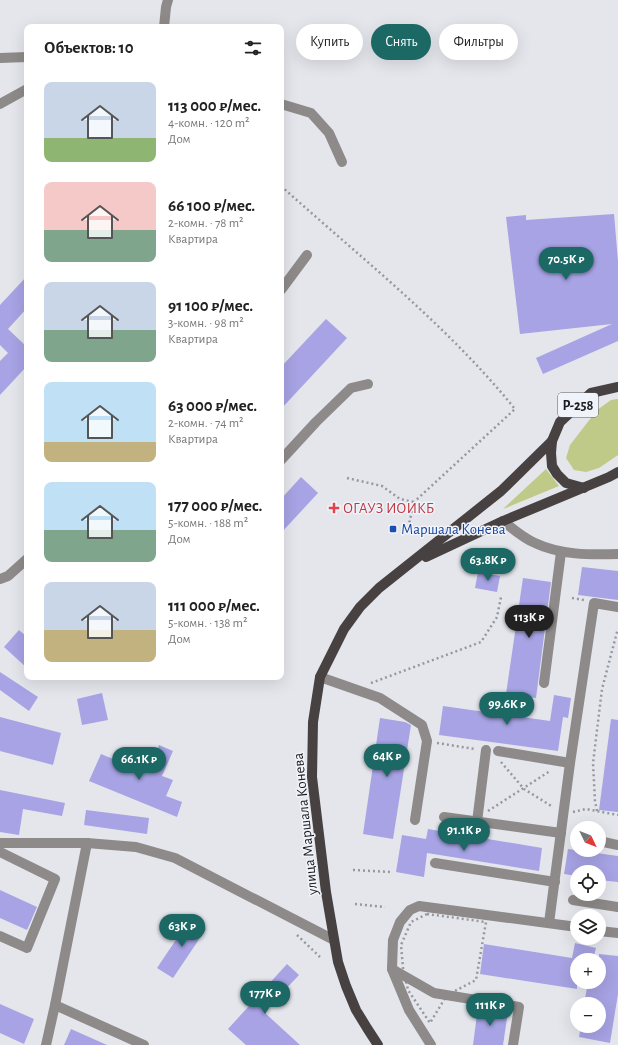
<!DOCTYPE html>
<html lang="ru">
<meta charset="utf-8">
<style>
:root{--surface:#fff;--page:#f6f6f6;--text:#222;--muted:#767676;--accent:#1b6865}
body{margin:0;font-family:"Alegreya Sans",sans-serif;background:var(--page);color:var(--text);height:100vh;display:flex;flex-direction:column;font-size:15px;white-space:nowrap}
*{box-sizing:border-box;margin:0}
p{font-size:13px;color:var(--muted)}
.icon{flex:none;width:22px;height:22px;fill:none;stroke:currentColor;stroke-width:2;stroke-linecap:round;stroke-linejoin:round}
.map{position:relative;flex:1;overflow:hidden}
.sheet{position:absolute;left:24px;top:24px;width:260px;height:656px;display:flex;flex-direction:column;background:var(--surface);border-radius:8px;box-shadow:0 4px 16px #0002}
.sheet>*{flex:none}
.top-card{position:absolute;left:296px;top:24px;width:262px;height:36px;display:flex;gap:8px}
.needle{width:26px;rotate:133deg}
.tools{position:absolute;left:570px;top:821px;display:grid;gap:8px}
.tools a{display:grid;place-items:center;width:36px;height:36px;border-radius:50%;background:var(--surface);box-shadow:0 4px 16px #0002;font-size:20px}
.price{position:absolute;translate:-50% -34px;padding:0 9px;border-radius:14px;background:var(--accent);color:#fff;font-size:13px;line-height:26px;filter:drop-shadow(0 1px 2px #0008)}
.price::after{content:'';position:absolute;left:50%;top:24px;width:12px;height:9px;margin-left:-6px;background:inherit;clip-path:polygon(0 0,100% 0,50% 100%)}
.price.active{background:#222;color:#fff}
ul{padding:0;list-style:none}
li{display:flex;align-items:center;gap:12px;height:100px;padding:0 20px}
li span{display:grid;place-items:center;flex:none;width:112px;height:80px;border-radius:8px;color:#555}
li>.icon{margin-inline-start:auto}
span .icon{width:48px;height:48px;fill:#fffc;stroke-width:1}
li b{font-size:17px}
h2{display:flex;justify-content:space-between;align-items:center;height:48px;padding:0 20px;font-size:17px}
.pill{padding:0 14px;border-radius:18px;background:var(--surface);box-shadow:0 4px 16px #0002;font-size:14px;line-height:36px}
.pill.active{background:var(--accent);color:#fff}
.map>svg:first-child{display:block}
.grass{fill:#c0ca88}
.building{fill:#a7a3e4}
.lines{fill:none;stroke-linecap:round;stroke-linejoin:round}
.path{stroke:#96989d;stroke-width:2.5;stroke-dasharray:2 3;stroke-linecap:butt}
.minor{stroke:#8e8a8a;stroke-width:10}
.major{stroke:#474141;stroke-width:10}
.health-dot{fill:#e0444e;stroke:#f1f3fa;stroke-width:1.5}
.transit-dot{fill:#1a4fb4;stroke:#f1f3fa;stroke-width:1.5}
.labels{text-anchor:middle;stroke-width:3;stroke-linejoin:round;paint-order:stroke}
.shield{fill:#f1f3fa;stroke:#5a5c60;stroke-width:1}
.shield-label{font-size:14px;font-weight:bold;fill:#1a1b1e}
.health-label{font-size:15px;fill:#be3a42;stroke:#f1f3fa;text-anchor:start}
.transit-label{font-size:15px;fill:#164399;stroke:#f1f3fa;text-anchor:start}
.street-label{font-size:15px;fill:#1a1b1e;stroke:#f1f3fa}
</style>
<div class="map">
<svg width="618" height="1045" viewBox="0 0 618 1045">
<rect width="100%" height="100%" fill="#e4e6ec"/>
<g class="grass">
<polygon points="618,399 618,455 599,468 586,472 574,470 566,458 570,445 597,410 611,400"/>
<polygon points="546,469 559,486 503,509"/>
</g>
<g class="building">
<polygon points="614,214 618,261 618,341 543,374 536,358 612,324 520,334 506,217 526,215 526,220"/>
<polygon points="27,276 27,308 8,329 27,347 27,366 0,395 0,361 8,353 0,345 0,305"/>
<polygon points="326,319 347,338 281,409 281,367"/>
<polygon points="301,477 318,493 281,533 281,499"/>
<polygon points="582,567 618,571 618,600 578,595"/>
<polygon points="478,572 500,576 497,592 475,588"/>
<polygon points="523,578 551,582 536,698 506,694"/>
<polygon points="19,630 27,637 27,668 4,647"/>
<polygon points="0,672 38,697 29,711 0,690"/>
<polygon points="102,693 108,720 82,725 77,699"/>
<polygon points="554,695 571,698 568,718 563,717 558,751 439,735 443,706 550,721"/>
<polygon points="0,717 61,733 53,765 0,751"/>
<polygon points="380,718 405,722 411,725 393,839 363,834"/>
<polygon points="611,719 618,720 618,812 599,810"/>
<polygon points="159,745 173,751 162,776 173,780 166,796 182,802 177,817 89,781 101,754 147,773"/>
<polygon points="0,790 65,803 62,816 23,809 19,835 0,832"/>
<polygon points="86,810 149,818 147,834 84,825"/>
<polygon points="428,829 542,848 539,871 427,853 424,877 396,872 402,835 426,839"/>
<polygon points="568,849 618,856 618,882 599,880 599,872 577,872 577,876 564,874"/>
<polygon points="0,890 37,907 27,930 0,918"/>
<polygon points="190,919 206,929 173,978 157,968"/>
<polygon points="575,943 596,948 593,960 577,960 577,989 480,974 484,944 572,958"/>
<polygon points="599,954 618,956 618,994 610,1043 579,1037 581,1026 599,1026 599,1004 584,1004 588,982 599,982"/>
<polygon points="287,964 299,975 264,1012 300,1045 246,1045 228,1029"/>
<polygon points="0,1004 34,1019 24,1044 0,1033"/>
<polygon points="478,1007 508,1012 503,1045 473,1045"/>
<polygon points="71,1029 107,1045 64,1045"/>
</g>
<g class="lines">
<g class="path">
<path d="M281,186c80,72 166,139 234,223l-101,93 -5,22 2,4"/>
<polyline points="347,478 382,486 400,499 414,502"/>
<polyline points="471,556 477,567"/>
<polyline points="572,598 584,600"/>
<polyline points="371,683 481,642 497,617 501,597"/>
<polyline points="437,743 475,749"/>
<polyline points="501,762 524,789 553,807"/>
<polyline points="488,811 550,771"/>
<polyline points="597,811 595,801 593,763 602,689 617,632 618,630"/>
<polyline points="573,812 586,809 618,815"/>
<polyline points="353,870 391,872"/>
<polyline points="355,904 385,907"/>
<polygon points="427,914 486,922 476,980 447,995 430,1023 408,990 403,968 401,945 411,922"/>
<polyline points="297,935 320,957"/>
</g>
<g class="minor">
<polyline points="164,27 166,7 168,0"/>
<polyline points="0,58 27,57"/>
<polyline points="0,104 27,89"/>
<polyline points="281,104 311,113 329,133 342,162"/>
<polyline points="281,290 307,255"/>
<polyline points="281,460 316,422 351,388 368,384"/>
<path d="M503,521c10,8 20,17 32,22 25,12 55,12 83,11"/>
<polyline points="0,579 8,576 27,559"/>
<polyline points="320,677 380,698 422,725 427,741 415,820"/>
<polyline points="544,683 561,552"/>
<polyline points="498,751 570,763"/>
<polyline points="444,817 561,833"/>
<polyline points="477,822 486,750"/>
<polyline points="599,841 618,845"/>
<polyline points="0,843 87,843 136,847 175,858 334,940"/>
<polyline points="0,852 55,879 27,948 0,936"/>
<polyline points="435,863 555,882"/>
<polyline points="573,900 618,907"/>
<polyline points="549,923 570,763 594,603 618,607"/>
<polyline points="599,931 618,933"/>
<polyline points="392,969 434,993 519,1007 513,1045"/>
<polyline points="55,1005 144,1045"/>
<polyline points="46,1045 55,1005 87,843"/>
<polyline points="431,1045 409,1010 392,969 393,940 400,922 410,910 419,906 577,927"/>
</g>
<g class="major">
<polyline points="584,488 566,483 557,474 552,466 551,453 552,441 560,422 591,393 618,387"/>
<polyline points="426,557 503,521 609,477 618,472"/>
<polyline points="378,1045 367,1028 356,1010 346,986 338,962 326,892 312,777 313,722 320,677 344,629 360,607 379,588 501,491 552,441"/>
</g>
</g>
<path class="health-dot" d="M332 502h4v4h4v4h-4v4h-4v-4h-4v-4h4z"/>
<rect class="transit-dot" x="389" y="525" width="8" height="8" rx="2"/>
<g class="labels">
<rect class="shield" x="558" y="393" width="40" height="24" rx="3"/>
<g class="shield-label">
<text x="578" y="410">Р-258</text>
</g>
<g class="health-label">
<text x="343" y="513">ОГАУЗ ИОИКБ</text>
</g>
<g class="transit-label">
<text x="401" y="534">Маршала Конева</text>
</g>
<g class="street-label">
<text transform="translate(305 824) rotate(-96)" y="5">улица Маршала Конева</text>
</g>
</g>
</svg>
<div class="tools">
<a><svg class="needle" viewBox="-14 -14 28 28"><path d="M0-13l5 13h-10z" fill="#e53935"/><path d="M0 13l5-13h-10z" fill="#767676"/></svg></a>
<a><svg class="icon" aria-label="locate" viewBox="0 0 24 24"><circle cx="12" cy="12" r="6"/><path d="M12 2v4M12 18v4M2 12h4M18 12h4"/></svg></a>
<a><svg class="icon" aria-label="layers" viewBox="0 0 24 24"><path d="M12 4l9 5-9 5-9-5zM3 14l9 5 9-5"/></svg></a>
<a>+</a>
<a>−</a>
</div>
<b class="price" style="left:566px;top:281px">70.5K ₽</b>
<b class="price" style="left:488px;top:582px">63.8K ₽</b>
<b class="price active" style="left:529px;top:639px">113K ₽</b>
<b class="price" style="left:507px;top:726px">99.6K ₽</b>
<b class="price" style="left:387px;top:778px">64K ₽</b>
<b class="price" style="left:139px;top:781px">66.1K ₽</b>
<b class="price" style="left:464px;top:852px">91.1K ₽</b>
<b class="price" style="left:182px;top:948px">63K ₽</b>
<b class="price" style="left:265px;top:1015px">177K ₽</b>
<b class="price" style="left:490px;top:1027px">111K ₽</b>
<div class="top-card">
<a class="pill">Купить</a>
<a class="pill active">Снять</a>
<a class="pill">Фильтры</a>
</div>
<section class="sheet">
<h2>Объектов: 10<svg class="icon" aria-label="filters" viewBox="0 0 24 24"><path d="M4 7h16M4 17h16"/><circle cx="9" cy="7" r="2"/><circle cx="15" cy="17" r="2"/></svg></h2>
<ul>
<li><span style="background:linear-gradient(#c9d6e8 70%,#8fb573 0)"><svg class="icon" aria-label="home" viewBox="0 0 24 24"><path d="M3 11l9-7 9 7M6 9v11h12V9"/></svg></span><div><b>113 000 ₽/мес.</b><p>4-комн. · 120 m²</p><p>Дом</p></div></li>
<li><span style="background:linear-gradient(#f6c9c9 60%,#7fa58c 0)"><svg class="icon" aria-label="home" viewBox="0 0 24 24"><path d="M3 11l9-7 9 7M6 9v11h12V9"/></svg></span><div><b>66 100 ₽/мес.</b><p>2-комн. · 78 m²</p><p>Квартира</p></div></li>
<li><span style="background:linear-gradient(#c9d6e8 60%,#7fa58c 0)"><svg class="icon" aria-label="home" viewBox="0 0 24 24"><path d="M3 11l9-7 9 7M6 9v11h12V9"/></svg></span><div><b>91 100 ₽/мес.</b><p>3-комн. · 98 m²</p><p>Квартира</p></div></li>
<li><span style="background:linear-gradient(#bfe0f5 75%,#c2b280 0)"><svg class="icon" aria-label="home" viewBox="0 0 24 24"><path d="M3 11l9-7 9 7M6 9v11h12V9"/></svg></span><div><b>63 000 ₽/мес.</b><p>2-комн. · 74 m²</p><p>Квартира</p></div></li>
<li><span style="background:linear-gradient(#bfe0f5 60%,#7fa58c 0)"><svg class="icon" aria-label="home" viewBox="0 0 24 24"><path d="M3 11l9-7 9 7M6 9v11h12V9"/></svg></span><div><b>177 000 ₽/мес.</b><p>5-комн. · 188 m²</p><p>Дом</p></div></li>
<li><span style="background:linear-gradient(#c9d6e8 60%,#c2b280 0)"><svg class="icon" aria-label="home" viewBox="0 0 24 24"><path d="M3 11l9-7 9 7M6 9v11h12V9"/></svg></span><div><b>111 000 ₽/мес.</b><p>5-комн. · 138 m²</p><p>Дом</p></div></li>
</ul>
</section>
</div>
